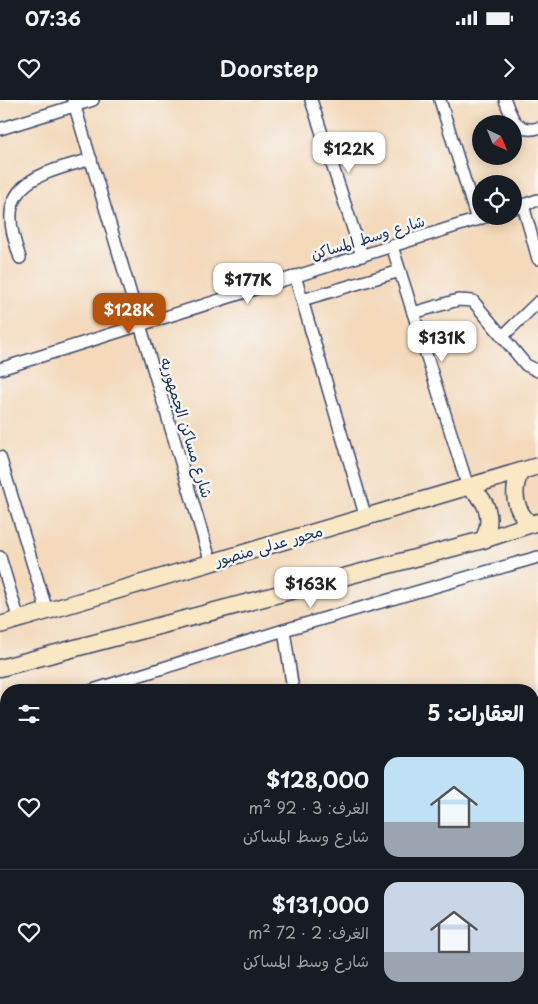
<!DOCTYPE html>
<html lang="ar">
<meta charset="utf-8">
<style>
:root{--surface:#171b24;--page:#20242c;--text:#f1f3f6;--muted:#9ea1a6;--line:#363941;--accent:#b45309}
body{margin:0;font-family:"Playpen Sans","Playpen Sans Arabic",sans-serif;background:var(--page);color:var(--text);direction:rtl;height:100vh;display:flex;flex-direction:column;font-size:19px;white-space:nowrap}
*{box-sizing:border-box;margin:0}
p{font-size:16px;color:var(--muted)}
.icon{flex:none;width:28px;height:28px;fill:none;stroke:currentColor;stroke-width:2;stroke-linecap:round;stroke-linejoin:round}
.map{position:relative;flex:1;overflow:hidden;direction:ltr}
.details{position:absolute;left:0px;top:584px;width:539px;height:321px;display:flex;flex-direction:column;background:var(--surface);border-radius:20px 20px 0 0;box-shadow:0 2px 12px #0003;direction:rtl}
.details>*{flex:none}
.needle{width:32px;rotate:136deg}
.tools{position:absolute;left:472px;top:15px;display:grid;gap:10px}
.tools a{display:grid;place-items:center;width:50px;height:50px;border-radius:50%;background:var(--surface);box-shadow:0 2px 12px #0003;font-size:25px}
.price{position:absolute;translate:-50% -42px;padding:0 11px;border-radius:10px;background:#fff;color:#222;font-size:16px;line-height:32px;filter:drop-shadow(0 1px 2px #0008)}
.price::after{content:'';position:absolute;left:50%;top:30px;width:15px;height:11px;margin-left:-8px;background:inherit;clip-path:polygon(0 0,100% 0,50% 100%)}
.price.selected{background:var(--accent);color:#fff}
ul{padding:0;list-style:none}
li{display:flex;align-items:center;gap:15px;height:125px;padding:0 15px}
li+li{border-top:1px solid var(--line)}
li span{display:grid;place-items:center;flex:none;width:140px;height:100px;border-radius:15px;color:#555}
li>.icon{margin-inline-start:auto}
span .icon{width:60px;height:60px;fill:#fffc;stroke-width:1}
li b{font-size:21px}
h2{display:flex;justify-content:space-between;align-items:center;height:60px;padding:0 15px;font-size:21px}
.status{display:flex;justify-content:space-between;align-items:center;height:35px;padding:0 25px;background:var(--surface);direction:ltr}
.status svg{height:14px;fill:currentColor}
header{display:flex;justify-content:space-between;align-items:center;height:65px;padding:0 15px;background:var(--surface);font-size:22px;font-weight:600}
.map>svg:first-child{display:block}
.forest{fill:url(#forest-crowns);stroke:#3e6e6b}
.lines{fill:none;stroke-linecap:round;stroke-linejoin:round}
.minor-casing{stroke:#3c486c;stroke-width:14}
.secondary-casing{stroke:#3c486c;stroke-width:19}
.minor{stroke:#fff;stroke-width:11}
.secondary{stroke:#fae7c3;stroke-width:16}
.labels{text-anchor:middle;stroke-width:5;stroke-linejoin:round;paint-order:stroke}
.street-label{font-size:15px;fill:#1b2f5e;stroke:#f6f6f2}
</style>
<div class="status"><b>07:36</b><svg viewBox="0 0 49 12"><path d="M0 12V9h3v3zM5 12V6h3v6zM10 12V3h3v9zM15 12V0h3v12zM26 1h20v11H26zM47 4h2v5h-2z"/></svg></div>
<header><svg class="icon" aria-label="forward" viewBox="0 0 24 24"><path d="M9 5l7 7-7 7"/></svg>Doorstep<svg class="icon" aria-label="heart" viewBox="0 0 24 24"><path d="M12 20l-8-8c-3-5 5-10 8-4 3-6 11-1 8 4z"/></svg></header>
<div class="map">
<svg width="538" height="904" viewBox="0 0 538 904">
<defs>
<pattern id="forest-crowns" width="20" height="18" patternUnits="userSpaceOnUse" patternTransform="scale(1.25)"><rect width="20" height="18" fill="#61ae78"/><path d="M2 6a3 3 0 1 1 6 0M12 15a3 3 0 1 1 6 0" fill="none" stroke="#4f8e66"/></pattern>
</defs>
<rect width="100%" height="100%" fill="#f6f6f2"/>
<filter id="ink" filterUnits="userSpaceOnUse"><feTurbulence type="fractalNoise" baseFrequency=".02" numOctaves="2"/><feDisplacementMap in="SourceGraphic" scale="10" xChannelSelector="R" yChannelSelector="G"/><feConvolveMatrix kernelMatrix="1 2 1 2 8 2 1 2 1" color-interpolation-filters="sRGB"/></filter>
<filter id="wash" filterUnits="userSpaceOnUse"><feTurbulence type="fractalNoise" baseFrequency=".0096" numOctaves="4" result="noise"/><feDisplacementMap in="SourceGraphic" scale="20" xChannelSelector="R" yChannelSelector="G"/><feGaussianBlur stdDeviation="1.12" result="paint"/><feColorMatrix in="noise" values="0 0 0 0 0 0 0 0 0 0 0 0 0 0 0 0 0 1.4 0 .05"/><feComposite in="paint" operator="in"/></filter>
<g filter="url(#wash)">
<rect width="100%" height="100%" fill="#f4d9bb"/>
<polygon class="forest" points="533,862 538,863 538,904 384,904 386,899 532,899"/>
</g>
<g filter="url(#ink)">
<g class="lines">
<defs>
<g id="minor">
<polyline points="73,0 211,463"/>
<polyline points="311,0 362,156"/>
<polyline points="440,0 477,120"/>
<path d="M505,0c6,17 12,34 33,28"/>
<polyline points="0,29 93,0"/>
<polyline points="523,105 538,159"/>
<polyline points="514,108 538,100"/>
<polyline points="392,146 468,387"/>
<path d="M20,158c-4,-13 -9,-26 -9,-38 -3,-44 49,-51 80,-61"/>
<polyline points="295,176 366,418"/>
<polyline points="302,200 400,171"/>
<polyline points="413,213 458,200 473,201 526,265 538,271"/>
<polyline points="503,236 538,202"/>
<polyline points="0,269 488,116"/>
<polyline points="0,357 47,511"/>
<polyline points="0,457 19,520"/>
<polyline points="284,530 293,590"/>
<polyline points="93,590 284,530 538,457"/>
<polyline points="0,620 6,618"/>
<polyline points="0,674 6,675"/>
<polyline points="215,904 216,899"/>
</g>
<g id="secondary">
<path d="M521,371c-10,20 -7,38 9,53"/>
<path d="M468,387c20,12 26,32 15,53"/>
<polyline points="0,525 538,366"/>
<polyline points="0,568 483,440 538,422"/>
</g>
</defs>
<use href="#minor" class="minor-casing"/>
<use href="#secondary" class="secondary-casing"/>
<use href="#minor" class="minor"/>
<use href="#secondary" class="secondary"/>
</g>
</g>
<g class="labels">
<g class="street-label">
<text transform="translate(368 138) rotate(-17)" y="5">شارع وسط المساكن</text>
<text transform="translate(186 328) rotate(73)" y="5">شارع مساكن الجمهوريه</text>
<text transform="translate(269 446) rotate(-16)" y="5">محور عدلى منصور</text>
</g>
</g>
</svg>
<div class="tools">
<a><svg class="needle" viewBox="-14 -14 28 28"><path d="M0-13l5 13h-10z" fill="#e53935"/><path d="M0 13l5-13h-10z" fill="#9ea1a6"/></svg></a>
<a><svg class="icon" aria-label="locate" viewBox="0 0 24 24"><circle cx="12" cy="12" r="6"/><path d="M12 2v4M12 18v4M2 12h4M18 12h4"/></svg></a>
</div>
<b class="price" style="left:349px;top:74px">$122K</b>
<b class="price" style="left:248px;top:205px">$177K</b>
<b class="price selected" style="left:129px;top:235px">$128K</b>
<b class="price" style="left:442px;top:263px">$131K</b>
<b class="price" style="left:311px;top:509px">$163K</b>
<section class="details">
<h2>العقارات: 5<svg class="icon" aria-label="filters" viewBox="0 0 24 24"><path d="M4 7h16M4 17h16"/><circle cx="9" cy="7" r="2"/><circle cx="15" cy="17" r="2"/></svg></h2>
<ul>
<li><span style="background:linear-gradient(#bfe0f5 65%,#9aa5b1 0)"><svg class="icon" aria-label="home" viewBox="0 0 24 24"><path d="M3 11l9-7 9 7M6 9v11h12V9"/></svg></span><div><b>$128,000</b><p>الغرف: 3 · 92 m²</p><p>شارع وسط المساكن</p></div><svg class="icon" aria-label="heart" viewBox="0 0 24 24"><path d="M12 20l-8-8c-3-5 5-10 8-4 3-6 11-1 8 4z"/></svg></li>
<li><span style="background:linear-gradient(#c9d6e8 70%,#9aa5b1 0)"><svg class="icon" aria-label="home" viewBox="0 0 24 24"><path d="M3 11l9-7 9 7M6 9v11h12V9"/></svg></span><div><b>$131,000</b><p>الغرف: 2 · 72 m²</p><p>شارع وسط المساكن</p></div><svg class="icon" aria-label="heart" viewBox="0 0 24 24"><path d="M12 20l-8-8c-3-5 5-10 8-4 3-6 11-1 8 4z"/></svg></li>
</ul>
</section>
</div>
